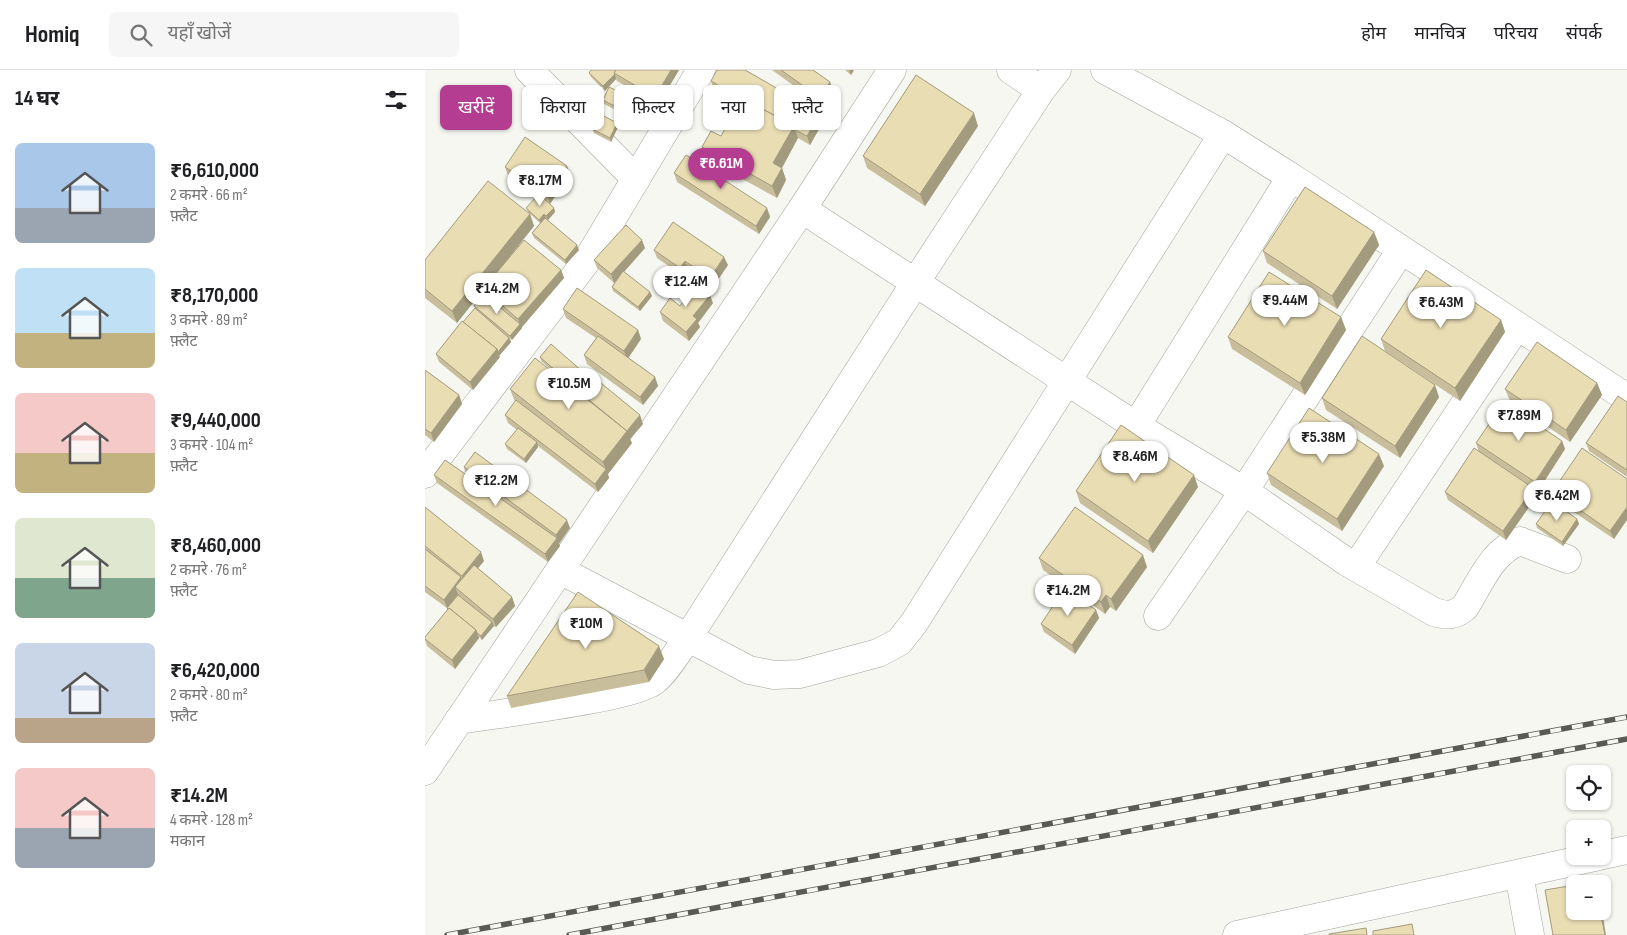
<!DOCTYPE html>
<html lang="hi">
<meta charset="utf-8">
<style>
:root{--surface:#fff;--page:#f6f6f6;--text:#202124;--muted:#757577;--line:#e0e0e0;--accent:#b43c91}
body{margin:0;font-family:"Sofia Sans Condensed","Noto Sans Devanagari",sans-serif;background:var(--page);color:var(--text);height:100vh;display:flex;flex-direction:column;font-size:19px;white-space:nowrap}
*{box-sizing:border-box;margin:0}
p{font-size:16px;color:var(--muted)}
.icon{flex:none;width:28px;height:28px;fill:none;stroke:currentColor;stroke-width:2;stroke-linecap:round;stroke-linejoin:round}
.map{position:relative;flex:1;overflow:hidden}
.details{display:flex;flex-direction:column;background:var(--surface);width:425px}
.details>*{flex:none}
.top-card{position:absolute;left:15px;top:15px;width:475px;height:45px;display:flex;gap:10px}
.controls{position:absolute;left:1141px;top:695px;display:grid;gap:10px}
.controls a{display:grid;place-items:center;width:45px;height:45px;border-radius:8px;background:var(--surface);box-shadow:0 1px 4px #0004;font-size:25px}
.price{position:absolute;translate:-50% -42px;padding:0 11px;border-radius:18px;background:#fff;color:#222;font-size:16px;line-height:32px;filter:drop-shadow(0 1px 2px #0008)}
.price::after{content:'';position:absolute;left:50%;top:30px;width:15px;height:11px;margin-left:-8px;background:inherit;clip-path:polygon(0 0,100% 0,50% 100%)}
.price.on{background:var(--accent);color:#fff}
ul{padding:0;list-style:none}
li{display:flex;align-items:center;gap:15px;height:125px;padding:0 15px}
li span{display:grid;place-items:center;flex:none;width:140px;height:100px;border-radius:8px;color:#555}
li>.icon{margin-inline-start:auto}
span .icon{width:60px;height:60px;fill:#fffc;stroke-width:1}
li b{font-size:21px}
h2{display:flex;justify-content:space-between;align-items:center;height:60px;padding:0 15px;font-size:21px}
.chip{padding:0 18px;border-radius:8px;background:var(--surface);box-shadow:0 1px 4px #0004;font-size:18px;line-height:45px}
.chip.on{background:var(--accent);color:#fff}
header{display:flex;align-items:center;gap:30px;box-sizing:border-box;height:70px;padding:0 25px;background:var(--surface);border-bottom:1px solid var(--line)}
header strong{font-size:24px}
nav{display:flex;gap:28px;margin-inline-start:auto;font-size:18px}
.search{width:350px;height:45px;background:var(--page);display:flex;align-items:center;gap:12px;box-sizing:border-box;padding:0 18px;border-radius:8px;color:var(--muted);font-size:19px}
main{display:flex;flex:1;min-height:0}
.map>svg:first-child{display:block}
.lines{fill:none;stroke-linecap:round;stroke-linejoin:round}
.minor-casing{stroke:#a2a49d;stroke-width:29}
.minor{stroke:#fff;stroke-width:28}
.rail-casing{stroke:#595a56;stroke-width:5.5}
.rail{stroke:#f5f7f0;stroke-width:4;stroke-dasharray:11;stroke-linecap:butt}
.wall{fill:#c8be9b}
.shaded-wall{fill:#a39b7e}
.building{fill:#e9ddb4;stroke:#a39b7e}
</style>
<header>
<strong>Homiq</strong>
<div class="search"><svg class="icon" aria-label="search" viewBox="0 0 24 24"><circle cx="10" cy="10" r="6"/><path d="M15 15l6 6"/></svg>यहाँ खोजें</div>
<nav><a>होम</a><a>मानचित्र</a><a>परिचय</a><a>संपर्क</a></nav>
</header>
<main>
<section class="details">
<h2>14 घर<svg class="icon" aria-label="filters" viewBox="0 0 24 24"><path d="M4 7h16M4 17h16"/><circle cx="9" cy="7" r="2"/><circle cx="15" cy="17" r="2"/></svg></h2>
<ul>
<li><span style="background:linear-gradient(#a9c7e8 65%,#9aa5b1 0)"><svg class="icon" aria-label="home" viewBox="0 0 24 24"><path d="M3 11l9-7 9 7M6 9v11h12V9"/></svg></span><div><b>₹6,610,000</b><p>2 कमरे · 66 m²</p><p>फ़्लैट</p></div></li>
<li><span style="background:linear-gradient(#bfe0f5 65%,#c2b280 0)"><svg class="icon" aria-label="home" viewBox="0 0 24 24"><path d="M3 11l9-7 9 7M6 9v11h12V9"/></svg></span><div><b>₹8,170,000</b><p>3 कमरे · 89 m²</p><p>फ़्लैट</p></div></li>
<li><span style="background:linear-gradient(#f6c9c9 60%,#c2b280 0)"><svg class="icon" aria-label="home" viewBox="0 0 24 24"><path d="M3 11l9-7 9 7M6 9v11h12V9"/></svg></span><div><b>₹9,440,000</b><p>3 कमरे · 104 m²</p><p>फ़्लैट</p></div></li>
<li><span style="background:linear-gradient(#dfe7d0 60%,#7fa58c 0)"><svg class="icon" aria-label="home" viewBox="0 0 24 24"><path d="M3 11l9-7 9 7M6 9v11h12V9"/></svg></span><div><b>₹8,460,000</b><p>2 कमरे · 76 m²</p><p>फ़्लैट</p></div></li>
<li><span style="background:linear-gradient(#c9d6e8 75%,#b9a48a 0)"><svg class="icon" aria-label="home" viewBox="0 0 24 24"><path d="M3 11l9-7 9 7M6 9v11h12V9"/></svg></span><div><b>₹6,420,000</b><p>2 कमरे · 80 m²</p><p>फ़्लैट</p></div></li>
<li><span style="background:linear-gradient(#f6c9c9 60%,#9aa5b1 0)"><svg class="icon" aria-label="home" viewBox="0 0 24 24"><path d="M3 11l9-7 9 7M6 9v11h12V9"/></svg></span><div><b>₹14.2M</b><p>4 कमरे · 128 m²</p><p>मकान</p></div></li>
</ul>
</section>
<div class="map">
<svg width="1202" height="865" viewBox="0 0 1202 865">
<rect width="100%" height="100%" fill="#f5f7f0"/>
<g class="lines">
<defs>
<g id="minor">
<polyline points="104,0 211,109"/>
<polyline points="467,0 377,139 711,356 866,107 798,64 680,0"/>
<polyline points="586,0 616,20 632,0"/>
<polyline points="866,107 1202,328"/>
<path d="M711,356l108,65 103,71 87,50c13,4 21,4 31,-5 15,-24 27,-56 55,-66l47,18"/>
<polyline points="0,404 163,189 276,0"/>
<polyline points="931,497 1092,256"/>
<polyline points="135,500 324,600 349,605 375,604 453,583 474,572 489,553 798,64"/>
<polyline points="733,546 819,421 976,180"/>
<path d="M34,650c34,-6 176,-22 195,-39 13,-10 23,-29 33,-42l228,-356 126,-193"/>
<polyline points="0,701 377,139"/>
<polyline points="1178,785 1202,780"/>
<polyline points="1094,804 1105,865"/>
<polyline points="812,865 1174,786"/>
</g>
</defs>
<use href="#minor" class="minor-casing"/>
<use href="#minor" class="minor"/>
<defs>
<g id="rail">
<polyline points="22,865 1202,647"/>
<polyline points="144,865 1202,669"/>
</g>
</defs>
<use href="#rail" class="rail-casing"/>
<use href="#rail" class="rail"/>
</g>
<g class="wall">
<polygon points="254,0 233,35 192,11 191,9 180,21 166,7 164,3"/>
<polygon points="347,0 388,0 405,12 408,20 397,36"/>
<polygon points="420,0 429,0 426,5"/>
<polygon points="286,11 398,52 385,75 373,68 357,98 361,110 352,128 281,89 277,77 296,66 313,34 289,20"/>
<polygon points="178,30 231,44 224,57 179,34"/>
<polygon points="192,53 193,57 186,72 169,63 167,59"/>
<polygon points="553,56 500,136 442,98 438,86"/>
<polygon points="142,96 145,104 125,134 122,132 129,138 130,142 123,150 120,149 154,180 141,194 109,168 107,163 115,153 105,144 109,156 85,186 136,200 139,208 97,257 97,258 87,270 85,268 86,272 74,286 75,287 48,320 14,292 11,284 51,239 49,236 60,224 58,220 32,253 0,228 0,190 103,142 101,138 113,126 83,105 80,97"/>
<polygon points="249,103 342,138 345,147 334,164 252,112"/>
<polygon points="949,162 954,175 912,239 842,193 838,181"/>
<polygon points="220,178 199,202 225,222 227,226 215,241 188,221 187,217 195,206 189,213 172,198 169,190"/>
<polygon points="229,180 303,195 288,217 263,200 258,206 232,188"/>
<polygon points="288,233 273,253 275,257 264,271 238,251 235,242 255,236"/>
<polygon points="138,239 213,260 216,269 203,288 230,307 233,316 218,335 162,294 159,285 171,268 141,248"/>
<polygon points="916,247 921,260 880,325 807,279 803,267"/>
<polygon points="1076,250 1080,262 1035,331 960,281 956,269"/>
<polygon points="115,287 218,354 205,369 207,373 183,404 184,408 173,422 113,376 113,377 101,393 82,379 80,374 92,360 83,353 80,345 90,332 85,319 137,309 116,291"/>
<polygon points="0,300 34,325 37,334 9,372 0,365"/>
<polygon points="1172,313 1177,325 1145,372 1085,331 1080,319"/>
<polygon points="1014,327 975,388 901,340 897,328"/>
<polygon points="1202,332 1202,407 1164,381 1161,373"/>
<polygon points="1137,371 1140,379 1113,421 1054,382 1051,373"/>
<polygon points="959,396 917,461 846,415 842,403"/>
<polygon points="39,397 145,458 133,473 135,476 123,492 12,413 9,405 41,404"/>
<polygon points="1202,409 1189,469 1131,430 1128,421"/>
<polygon points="773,417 728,483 655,433 651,421"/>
<polygon points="1020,422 1111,427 1081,470 1023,430"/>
<polygon points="0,437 59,491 53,498 87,527 90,536 71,557 68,556 57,570 54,567 54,568 30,599 2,576 0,570 0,569 22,540 22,538 0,522"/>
<polygon points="1152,449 1154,454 1138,476 1112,458 1111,454"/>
<polygon points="614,488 722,497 691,541 685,537 680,544 618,500"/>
<polygon points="671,540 674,548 650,584 619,562 616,554"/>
<polygon points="239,589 224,612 86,638 82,626"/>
</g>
<g class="shaded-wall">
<polygon points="246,0 254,0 233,35 230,27"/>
<polygon points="424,0 429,0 426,5"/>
<polygon points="190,4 191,9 180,21 178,16"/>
<polygon points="405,12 408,20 397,36 394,27"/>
<polygon points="229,39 231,44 224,57 222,53"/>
<polygon points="395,43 398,52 385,75 382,66"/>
<polygon points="549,43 553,56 500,136 495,124"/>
<polygon points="192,53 193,57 186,72 185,68"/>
<polygon points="369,56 373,68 353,105 348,93"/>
<polygon points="142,96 145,104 125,134 122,125"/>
<polygon points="357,98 361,110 352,128 347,116"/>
<polygon points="129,138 130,142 123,150 121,146"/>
<polygon points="342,138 345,147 334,164 331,156"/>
<polygon points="105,144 109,156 32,253 27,241"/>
<polygon points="119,144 121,148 116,154 114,150"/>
<polygon points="949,162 954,175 912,239 907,226"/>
<polygon points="217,170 220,178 189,213 186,204"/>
<polygon points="152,175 154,180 141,194 140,190"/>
<polygon points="299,187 303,195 288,217 285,208"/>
<polygon points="260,191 263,200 258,206 255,198"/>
<polygon points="136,200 139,208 97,257 97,258 87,270 85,266 95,254 93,249"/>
<polygon points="225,222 227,226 215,241 213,237"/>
<polygon points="285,225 288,233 273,253 275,257 264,271 261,262 268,246"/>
<polygon points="916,247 921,260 880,325 875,313"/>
<polygon points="1076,250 1080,262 1035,331 1030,318"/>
<polygon points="213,260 216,269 202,290 199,281"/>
<polygon points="84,268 86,272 74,286 75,287 48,320 45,312 72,279"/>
<polygon points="230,307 233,316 218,335 215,327"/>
<polygon points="1172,313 1177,325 1145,372 1141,360"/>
<polygon points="1010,315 1014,327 975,388 970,376"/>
<polygon points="34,325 37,334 9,372 6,363"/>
<polygon points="215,345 218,354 205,369 207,373 183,404 184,408 173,422 170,414 181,400 178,392"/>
<polygon points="1137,371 1140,379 1113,421 1110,412"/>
<polygon points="112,372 113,377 101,393 99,389"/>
<polygon points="954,384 959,396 917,461 912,449"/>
<polygon points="769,405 773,417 728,483 723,471"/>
<polygon points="1108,418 1111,427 1081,470 1078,461"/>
<polygon points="1202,437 1202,450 1189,469 1185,461"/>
<polygon points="1152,449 1154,454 1138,476 1137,472"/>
<polygon points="142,450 145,458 134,474 131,465"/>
<polygon points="132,468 135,476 123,492 120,484"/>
<polygon points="56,482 59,491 40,514 37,506"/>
<polygon points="718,485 722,497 691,541 686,529"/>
<polygon points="36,507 39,515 30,517 33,524 22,538 19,530"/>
<polygon points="681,525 685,537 680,544 676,532"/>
<polygon points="87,527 90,536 71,557 68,549"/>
<polygon points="671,540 674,548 650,584 647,575"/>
<polygon points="67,552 69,556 57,570 56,566"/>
<polygon points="51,560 54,568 30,599 27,590"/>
<polygon points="234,576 239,589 224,612 219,600"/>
<polygon points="1175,841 1177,841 1181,865 1180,865"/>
</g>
<g class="building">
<polygon points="166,0 191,0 189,3 190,4 178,16 164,3"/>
<polygon points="191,0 246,0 230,27 189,3"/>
<polygon points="292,0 320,0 395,43 382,66 370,60 369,56 317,28 316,29 286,11"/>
<polygon points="356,0 388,0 405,12 394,27"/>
<polygon points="491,5 549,43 495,124 438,86"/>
<polygon points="184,17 229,39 222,53 178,30"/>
<polygon points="317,28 369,56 348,93 357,98 347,116 277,77 286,61 296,66"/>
<polygon points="175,44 192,53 185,68 167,59"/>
<polygon points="100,67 142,96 122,125 80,97"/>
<polygon points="261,85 342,138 331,156 249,103"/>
<polygon points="63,111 105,144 27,241 0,219 0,190"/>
<polygon points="880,117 949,162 907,226 838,181"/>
<polygon points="114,124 129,138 121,146 119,144 114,150 101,138"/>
<polygon points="120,148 152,175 140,190 107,163"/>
<polygon points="248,152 299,187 285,208 260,191 255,198 229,180"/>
<polygon points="201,155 217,170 186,204 169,190"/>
<polygon points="99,170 136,200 93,249 58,219"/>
<polygon points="1001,200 1076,250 1030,318 956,269"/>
<polygon points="198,201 225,222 213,237 187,217"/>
<polygon points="844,202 916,247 875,313 803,267"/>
<polygon points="271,214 285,225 268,246 272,249 261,262 235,242 245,228 255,236"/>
<polygon points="152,218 213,260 199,281 138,239"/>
<polygon points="59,224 95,254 85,266 49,236"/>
<polygon points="50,238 84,268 73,282 72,279 38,252"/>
<polygon points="37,251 72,279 45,312 11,284"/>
<polygon points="173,266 230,307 215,327 159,285"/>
<polygon points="937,266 1010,315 970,376 897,328"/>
<polygon points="1112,272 1172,313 1141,360 1080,319"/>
<polygon points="126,274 158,302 147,315 115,287"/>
<polygon points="110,288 202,361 178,392 85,319"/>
<polygon points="0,300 34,325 6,363 0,359"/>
<polygon points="160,300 215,345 202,361 147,316"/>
<polygon points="1193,326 1202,332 1202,400 1161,373"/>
<polygon points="91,330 181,399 170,414 80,345"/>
<polygon points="1079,332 1137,371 1110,412 1051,373"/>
<polygon points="884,338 954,384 912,449 842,403"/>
<polygon points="696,355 769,405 723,471 651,421"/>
<polygon points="93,358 112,372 99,389 80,374"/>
<polygon points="1049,378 1108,418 1078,461 1020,422"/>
<polygon points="1157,378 1202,409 1202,437 1185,461 1128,421"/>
<polygon points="50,382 142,450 131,465 39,397"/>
<polygon points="20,390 132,468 120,484 9,405"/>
<polygon points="1127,431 1152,449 1137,472 1111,454"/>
<polygon points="0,437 56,482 37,506 0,476"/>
<polygon points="650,437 718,485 686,529 681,525 676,532 614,488"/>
<polygon points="0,479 36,507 19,530 0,516"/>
<polygon points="49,495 87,527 68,549 30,517"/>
<polygon points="640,518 671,540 647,575 616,554"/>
<polygon points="153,522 234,576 219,600 82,626"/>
<polygon points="33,525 67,552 56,566 52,563 51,560 24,538 23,539 22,538"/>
<polygon points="24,538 51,560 27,590 0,569 0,567"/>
<polygon points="1170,812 1171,814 1158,814"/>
<polygon points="1150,815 1150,841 1175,841 1180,865 1128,865 1120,820"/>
<polygon points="987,854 989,865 948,865 948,861"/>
<polygon points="941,858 942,865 904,865 904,864"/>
</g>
</svg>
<div class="controls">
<a><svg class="icon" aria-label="locate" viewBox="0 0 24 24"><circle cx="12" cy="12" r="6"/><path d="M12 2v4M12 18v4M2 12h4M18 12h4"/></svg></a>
<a>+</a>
<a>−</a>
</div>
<b class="price on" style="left:296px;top:120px">₹6.61M</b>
<b class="price" style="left:115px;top:137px">₹8.17M</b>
<b class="price" style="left:261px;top:238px">₹12.4M</b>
<b class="price" style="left:72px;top:245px">₹14.2M</b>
<b class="price" style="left:860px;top:257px">₹9.44M</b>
<b class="price" style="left:1016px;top:259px">₹6.43M</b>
<b class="price" style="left:144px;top:340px">₹10.5M</b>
<b class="price" style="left:1094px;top:372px">₹7.89M</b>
<b class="price" style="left:898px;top:394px">₹5.38M</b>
<b class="price" style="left:710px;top:413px">₹8.46M</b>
<b class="price" style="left:71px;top:437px">₹12.2M</b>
<b class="price" style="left:1132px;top:452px">₹6.42M</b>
<b class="price" style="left:643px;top:547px">₹14.2M</b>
<b class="price" style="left:161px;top:580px">₹10M</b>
<div class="top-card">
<a class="chip on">खरीदें</a>
<a class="chip">किराया</a>
<a class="chip">फ़िल्टर</a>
<a class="chip">नया</a>
<a class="chip">फ़्लैट</a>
</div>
</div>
</main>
